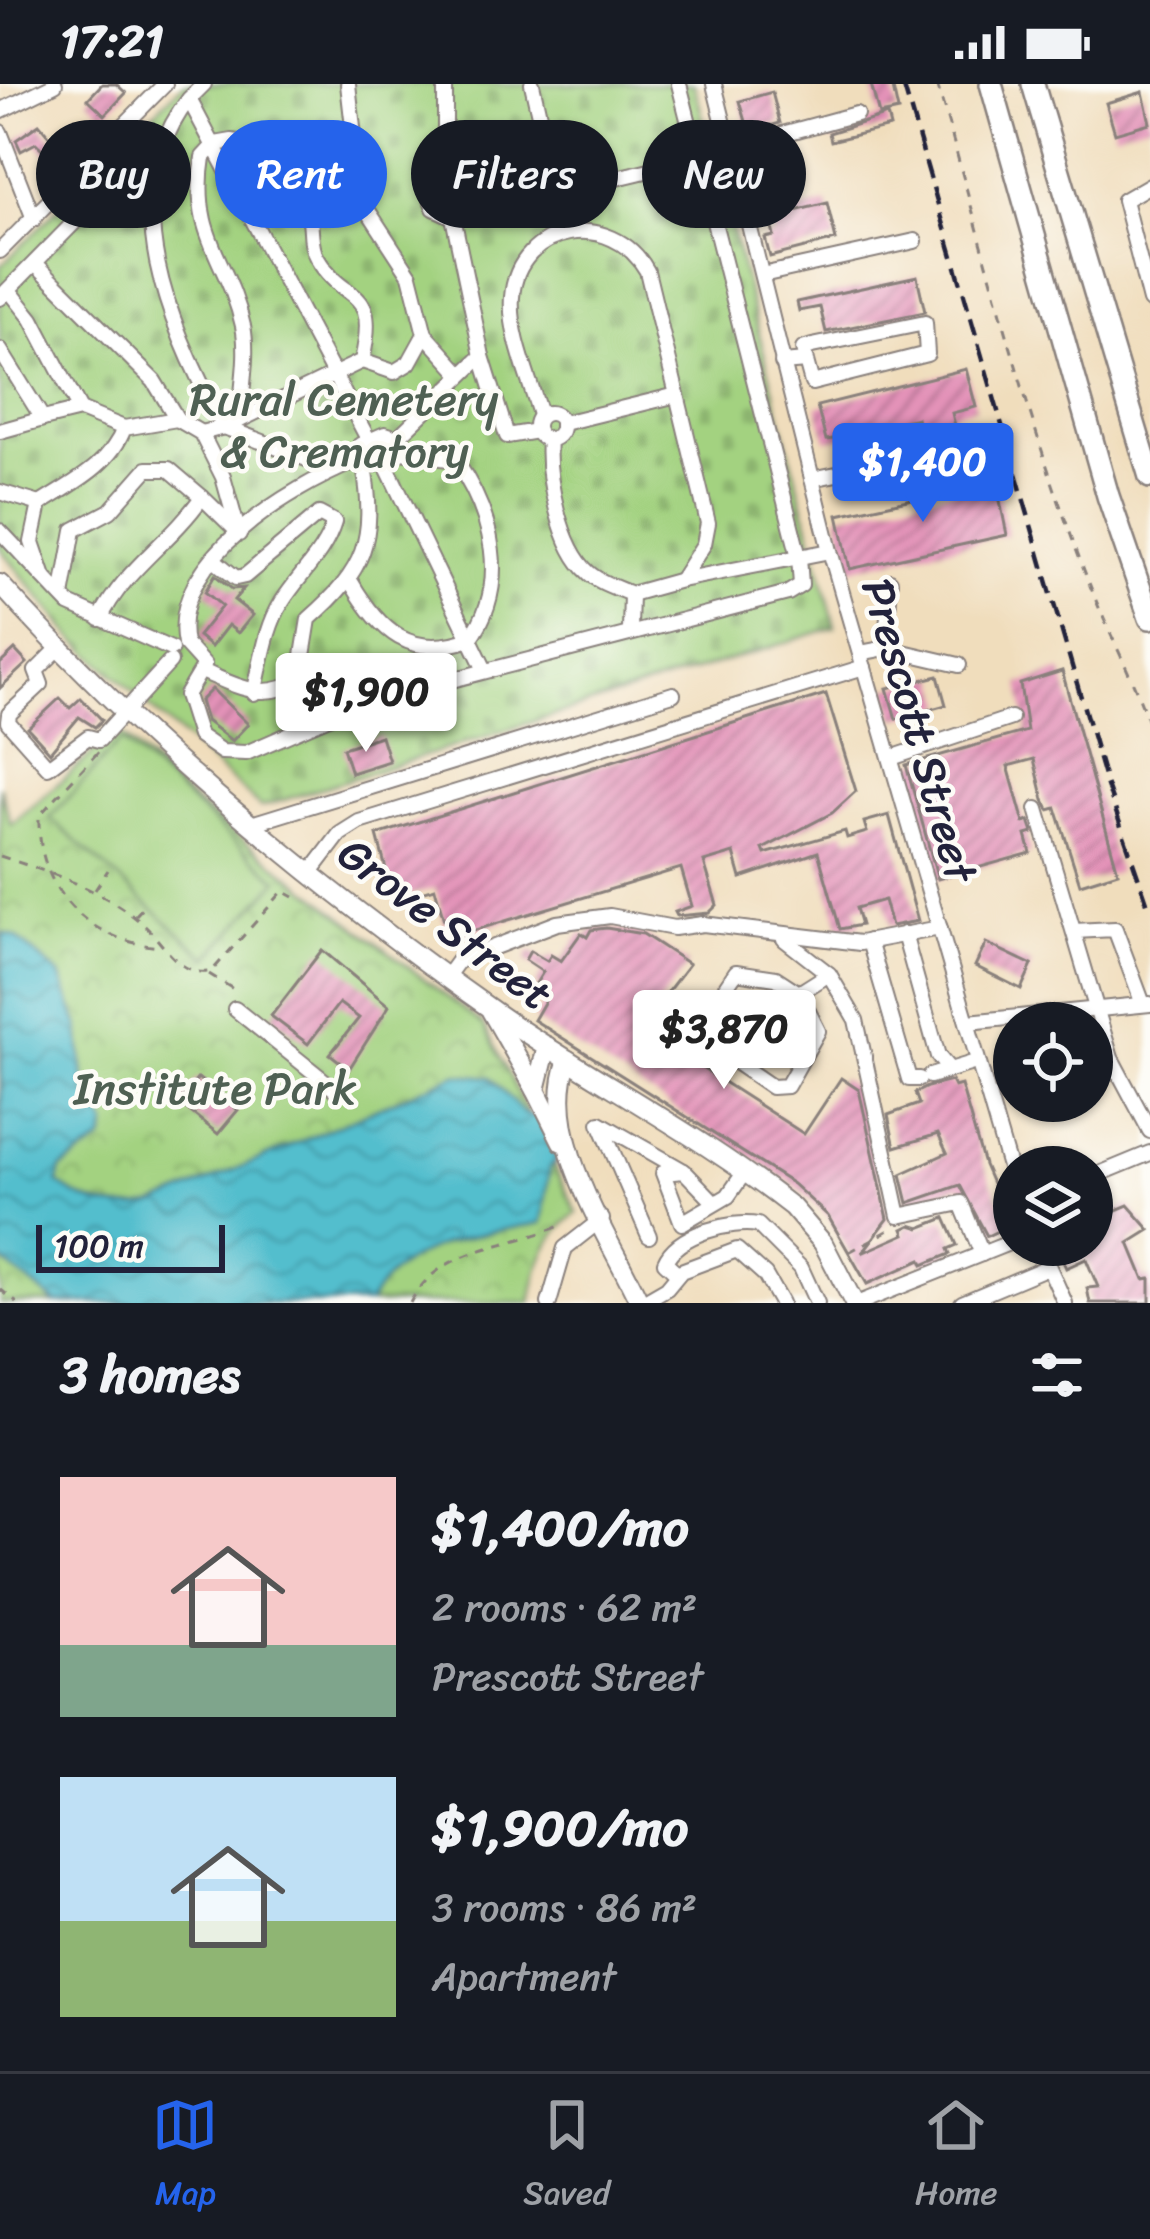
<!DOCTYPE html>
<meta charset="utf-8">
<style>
:root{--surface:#171b24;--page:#20242c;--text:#f1f3f6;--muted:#9ea1a6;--line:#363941;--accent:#2563eb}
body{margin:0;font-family:Sriracha,sans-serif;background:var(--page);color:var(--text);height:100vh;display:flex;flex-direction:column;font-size:45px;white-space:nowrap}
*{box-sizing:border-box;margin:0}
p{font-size:39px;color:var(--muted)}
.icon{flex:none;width:66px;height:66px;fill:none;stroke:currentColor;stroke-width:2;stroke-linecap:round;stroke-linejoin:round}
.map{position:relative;height:1219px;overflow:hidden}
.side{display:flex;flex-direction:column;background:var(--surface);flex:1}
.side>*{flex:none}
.top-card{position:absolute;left:36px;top:36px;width:1080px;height:108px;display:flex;gap:24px}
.controls{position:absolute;left:993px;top:918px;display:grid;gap:24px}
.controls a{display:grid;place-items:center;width:120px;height:120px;border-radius:50%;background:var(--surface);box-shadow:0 3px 9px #0004;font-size:60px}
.scale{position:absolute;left:36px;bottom:30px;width:189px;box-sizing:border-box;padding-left:12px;border:6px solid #22223b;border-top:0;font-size:33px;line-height:42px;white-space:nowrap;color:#22223b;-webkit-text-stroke:9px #fdfcf7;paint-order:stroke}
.price{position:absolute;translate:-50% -102px;padding:0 27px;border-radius:12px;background:#fff;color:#222;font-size:39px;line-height:78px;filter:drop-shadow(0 3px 6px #0008)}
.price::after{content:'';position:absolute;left:50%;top:72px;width:36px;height:27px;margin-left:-18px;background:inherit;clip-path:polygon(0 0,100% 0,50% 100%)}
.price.selected{background:var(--accent);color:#fff}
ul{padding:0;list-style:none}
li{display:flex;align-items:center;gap:36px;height:300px;padding:0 60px}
li span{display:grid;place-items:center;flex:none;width:336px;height:240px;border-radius:0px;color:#555}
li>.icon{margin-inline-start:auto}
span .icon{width:144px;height:144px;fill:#fffc;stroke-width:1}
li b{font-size:51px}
h2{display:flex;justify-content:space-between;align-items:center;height:144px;padding:0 60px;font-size:51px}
.pill{padding:0 42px;border-radius:54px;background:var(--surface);box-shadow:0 3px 9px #0004;font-size:42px;line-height:108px}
.pill.selected{background:var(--accent);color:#fff}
.status{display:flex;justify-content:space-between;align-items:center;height:84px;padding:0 60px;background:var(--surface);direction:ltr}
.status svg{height:33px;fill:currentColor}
.dock{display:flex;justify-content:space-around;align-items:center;height:168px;border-top:3px solid var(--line);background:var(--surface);font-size:33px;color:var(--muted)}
.dock a{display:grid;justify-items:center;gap:6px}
.dock .selected{color:var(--accent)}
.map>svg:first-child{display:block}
.cemetery{fill:url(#cemetery-stones);stroke:#627a5e;stroke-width:3}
.park{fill:url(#park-crowns);stroke:#627a5e;stroke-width:3}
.garden{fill:#a3d280;stroke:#627a5e;stroke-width:3}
.water{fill:url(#water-waves);stroke:#3a7084;stroke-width:3}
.building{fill:url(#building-hatch)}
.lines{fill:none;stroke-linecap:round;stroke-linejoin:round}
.minor-casing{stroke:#89807c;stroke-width:18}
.major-casing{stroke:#89807c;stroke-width:22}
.highway-casing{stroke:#89807c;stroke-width:26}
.path{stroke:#89807c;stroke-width:3;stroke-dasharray:9 9;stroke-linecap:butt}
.minor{stroke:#fff;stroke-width:14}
.major{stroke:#fff;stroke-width:18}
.highway{stroke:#fff;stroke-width:21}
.rail{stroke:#22223b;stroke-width:4.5;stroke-dasharray:18 9;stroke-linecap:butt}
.labels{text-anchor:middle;stroke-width:9;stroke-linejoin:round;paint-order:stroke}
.park-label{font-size:45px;fill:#4f6053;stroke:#fdfcf7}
.street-label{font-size:45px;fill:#22223b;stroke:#fdfcf7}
</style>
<div class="status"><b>17:21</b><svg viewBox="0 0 49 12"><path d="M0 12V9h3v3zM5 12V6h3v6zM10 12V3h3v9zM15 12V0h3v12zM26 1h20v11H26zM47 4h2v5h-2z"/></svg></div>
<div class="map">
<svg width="1150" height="1219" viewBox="0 0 1150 1219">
<defs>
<pattern id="cemetery-stones" width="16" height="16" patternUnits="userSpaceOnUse" patternTransform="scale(3)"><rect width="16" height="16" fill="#a3d280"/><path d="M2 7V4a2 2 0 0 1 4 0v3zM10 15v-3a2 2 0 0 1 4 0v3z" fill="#8cb470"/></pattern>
<pattern id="park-crowns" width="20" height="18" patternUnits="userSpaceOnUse" patternTransform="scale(3)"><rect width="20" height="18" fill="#a3d280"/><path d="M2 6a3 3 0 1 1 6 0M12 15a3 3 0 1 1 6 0" fill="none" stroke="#8cb470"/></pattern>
<pattern id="water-waves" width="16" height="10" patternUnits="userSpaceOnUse" patternTransform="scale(3)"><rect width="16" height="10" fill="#52becd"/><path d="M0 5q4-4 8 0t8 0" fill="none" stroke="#449aa8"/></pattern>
<pattern id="building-hatch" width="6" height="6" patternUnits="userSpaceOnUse" patternTransform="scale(3)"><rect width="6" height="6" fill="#e392b8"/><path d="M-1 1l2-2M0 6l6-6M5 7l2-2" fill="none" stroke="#b87797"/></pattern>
</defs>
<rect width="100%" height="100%" fill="#fdfcf7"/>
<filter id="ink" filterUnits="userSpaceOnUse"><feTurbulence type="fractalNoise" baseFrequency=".00833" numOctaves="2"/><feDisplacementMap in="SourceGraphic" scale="24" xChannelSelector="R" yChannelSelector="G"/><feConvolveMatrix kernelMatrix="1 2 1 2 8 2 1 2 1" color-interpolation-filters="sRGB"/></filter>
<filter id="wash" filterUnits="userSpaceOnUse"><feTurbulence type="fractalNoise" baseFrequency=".004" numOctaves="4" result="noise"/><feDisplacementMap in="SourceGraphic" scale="48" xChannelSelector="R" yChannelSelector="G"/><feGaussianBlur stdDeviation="2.7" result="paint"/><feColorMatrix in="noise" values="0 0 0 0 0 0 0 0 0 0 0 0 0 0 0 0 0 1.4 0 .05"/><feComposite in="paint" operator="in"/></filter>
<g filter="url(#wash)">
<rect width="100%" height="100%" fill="#f0ddbc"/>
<polygon class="cemetery" points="183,0 694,0 835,543 261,723 73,554 0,464 0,183"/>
<path class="park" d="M118,647l72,68 294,226 93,188c-33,25 -39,51 -46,90h-531v-517l11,39z"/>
<polygon class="garden" points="121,656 278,796 208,874 50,734"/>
<path class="water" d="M3,849l13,4 44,38 19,52 6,63 22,36 -4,14 -42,29 -3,14c30,24 62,29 98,21l300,-130 34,3 34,37 14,3 19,44 -7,5 -8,57c-61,11 -142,19 -173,80h-313l-56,-44z"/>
<g id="blocks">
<g class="building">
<polygon points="102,0 116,0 126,9 105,31 88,15"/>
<polygon points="871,0 892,0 898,27 879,31"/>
<polygon points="772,8 780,39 749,48 740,17"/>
<polygon points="1143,8 1150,39 1115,49 1106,19"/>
<polygon points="887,31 890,43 831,57 829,49"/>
<polygon points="39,40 66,72 58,81 36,59 21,67 16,56"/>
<polygon points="786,106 791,128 827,119 836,156 770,173 765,154 774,152 764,112"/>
<polygon points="917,192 925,228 826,248 820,223 799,227 797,218"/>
<polygon points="966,285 976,323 952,329 962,370 927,376 917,334 895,339 896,346 826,356 817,322"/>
<polygon points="996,397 1007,451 850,485 838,431"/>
<polygon points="215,491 232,505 244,504 234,516 253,531 238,549 228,541 211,563 198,552 222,522 205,508"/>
<polygon points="15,566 27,579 0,604 0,580"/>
<polygon points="1062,587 1118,788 1080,800 1056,724 1049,726 1044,716 1034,675 1008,682 1024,739 1029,737 1033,749 1026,751 1031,769 938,795 906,681 1027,647 1020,600"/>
<polygon points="938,592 946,621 896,635 887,604"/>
<polygon points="212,605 248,640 232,657 206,637 200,617"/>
<polygon points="826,610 856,707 832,729 763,765 765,770 845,747 847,754 867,748 864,738 889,731 918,837 891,842 884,816 856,824 861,841 840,845 818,768 741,794 734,769 704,778 717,821 709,829 677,832 675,828 692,822 681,784 449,854 435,804 394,816 377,751"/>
<polygon points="60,614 70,624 81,614 102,636 95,643 79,633 50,668 28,644"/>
<polygon points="381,652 389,677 351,689 343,664"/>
<polygon points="606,844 643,850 689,880 658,920 669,929 657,948 666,953 663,959 804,1050 841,994 859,1006 888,1135 862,1169 905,1150 903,1145 911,1141 920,1144 945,1134 957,1161 948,1165 950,1170 923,1181 921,1176 867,1200 828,1132 793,1100 534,936 549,910 535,901 543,888 525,876 530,867 547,877 551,871 561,877 581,849 587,853 591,846"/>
<polygon points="986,859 1032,881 1021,905 975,882"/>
<polygon points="322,866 389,922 349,985 330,970 359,934 339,919 308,960 271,932"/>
<polygon points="198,994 238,1026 218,1050 178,1018"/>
<polygon points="951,997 954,1003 961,1001 984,1081 1010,1141 987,1152 960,1101 908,1119 901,1090 947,1069 938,1050 895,1063 888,1031 919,1020 915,1009 927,1003"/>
<polygon points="1128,1121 1150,1146 1129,1159 1144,1195 1150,1194 1150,1219 1090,1219 1087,1204 1098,1203 1086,1175 1066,1184 1056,1161 1092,1161 1092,1136"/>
</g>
</g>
</g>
<g filter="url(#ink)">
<use href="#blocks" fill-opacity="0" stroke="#89807c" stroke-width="3"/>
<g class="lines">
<defs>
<g id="minor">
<polyline points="348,0 355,61 352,102"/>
<polyline points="445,0 445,45 424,96 434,124 453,133 700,74"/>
<polyline points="532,0 565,147"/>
<polyline points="714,0 830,467 1014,1100"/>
<polyline points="189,15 204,0"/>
<polyline points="0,27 55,0"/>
<polyline points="0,48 34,135"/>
<path d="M232,57c46,5 72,35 78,80 2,13 0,25 7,37 28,49 63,24 45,103l-122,59c1,-31 9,-64 3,-94 -14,-66 -53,-88 -40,-169l12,-13z"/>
<polyline points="731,64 856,30"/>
<polyline points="292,88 321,83 352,102 410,191 425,250 409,279 394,288 362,277"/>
<polyline points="1150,101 1124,116 1150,217"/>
<polyline points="453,133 482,272 507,352 537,347"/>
<polyline points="0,167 165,0"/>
<polyline points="35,179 154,297 177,335 201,349 223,393 239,450"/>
<polyline points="762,191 915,157"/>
<polyline points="0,214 160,51"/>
<polyline points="425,250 461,290"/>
<polyline points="0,266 43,335 80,326 32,235 9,206"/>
<polyline points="782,279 806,277 812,299 927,270 925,239 812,262 803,265 806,277"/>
<polyline points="80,326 124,344"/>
<circle cx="549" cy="342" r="13"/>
<path d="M540,331c-10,-35 -31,-81 -28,-118 6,-74 101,-88 135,-26l61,252 -4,21 -23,36 -50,14"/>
<path d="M240,336l-16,7c-54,-97 -112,-230 -35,-328l179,340"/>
<polyline points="563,339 677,311"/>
<polyline points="0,347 43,335"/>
<polyline points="201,349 224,343 335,386"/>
<path d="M385,350l12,4c-3,22 -23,33 -43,24l6,-17z"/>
<polyline points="397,354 482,272"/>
<path d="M549,355c-3,37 11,109 40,134 11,10 28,15 42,21"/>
<path d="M384,377l86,178c40,-55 23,-125 -15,-179l-60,-9"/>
<polyline points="812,395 890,379 923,386"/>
<polyline points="0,408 40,420"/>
<polyline points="202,413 236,446"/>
<polyline points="0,447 69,520 171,565"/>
<path d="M214,476l22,18 9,-2 74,-62 15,8c-9,31 -35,53 -52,80 -17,27 -20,60 -28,91"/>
<path d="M44,493l-12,-35 8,-38c31,-20 71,-39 84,-76l53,-9"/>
<polyline points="681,496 830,467"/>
<path d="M351,498c29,50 60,78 119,57l15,31"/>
<path d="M62,512l12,-66 36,-19 37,-42h22l33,28c-32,46 -78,72 -102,122"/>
<polyline points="630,546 631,510"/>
<polyline points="185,560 204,581 186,611 199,652 222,668 246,669 359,620 788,509 801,501 799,473 679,0"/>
<path d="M185,560c-17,-83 105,-156 169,-182"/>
<polyline points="60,563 36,587 41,600 9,630 8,638 48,683 88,653 99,656 170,578"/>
<polyline points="886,564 890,497"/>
<polyline points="860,569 886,564 959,581"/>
<path d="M204,588c35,15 60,30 95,8l10,-61c56,-49 67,-78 55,-153"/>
<polyline points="891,674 1011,634"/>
<polyline points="1037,725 1111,974 1150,1047"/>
<polyline points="251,740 673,610"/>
<polyline points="311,788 340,750 359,738 864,583"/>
<polyline points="1074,847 1115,845 1143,920"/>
<polyline points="904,850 938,972 949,985"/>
<polyline points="784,855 829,890 856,936 899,1132 961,1119 982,1170"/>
<polyline points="869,857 909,995 919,995"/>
<polyline points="447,892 458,877 557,839 610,832 674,844 703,840 860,859 940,844"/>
<polyline points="799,909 776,894 736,888 697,946 699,953 772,1003 787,1002 818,947 799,909 829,890"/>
<polyline points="235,925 337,1007"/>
<polyline points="968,938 1150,920"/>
<polyline points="930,992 976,978"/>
<polyline points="1092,1093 1150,1069"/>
<polyline points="715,1119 684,1087 663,1089 682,1139 728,1112 744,1089"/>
<polyline points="649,1152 600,1039 684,1087"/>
<polyline points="1039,1161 1065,1219"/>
<path d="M678,1190l-13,-12c12,-28 66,-42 93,-37l43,43 16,35"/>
<polyline points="549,1219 565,1164 602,1135"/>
<polyline points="641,1219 667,1204 681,1187 737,1166 765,1191 781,1219"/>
<polyline points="859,1219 1014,1157"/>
<polyline points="962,1219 1048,1183"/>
</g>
<g id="major">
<path d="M0,500c146,162 317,303 495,428 97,68 205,122 297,195l31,36 31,60"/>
<polyline points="491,927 536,1006"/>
<polyline points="547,962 536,1006 562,1058"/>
<path d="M568,976c-29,76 41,175 72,243"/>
</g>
<g id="highway">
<polyline points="991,0 1108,412 1150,534"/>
<polyline points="1033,0 1150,393"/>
</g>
</defs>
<use href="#minor" class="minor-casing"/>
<use href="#major" class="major-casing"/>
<use href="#highway" class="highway-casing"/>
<g class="path">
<path d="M937,0c49,169 90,345 156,509 18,46 42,87 57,135"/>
<path d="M98,668l-59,64c-2,75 49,126 123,131"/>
<path d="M0,772c52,18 103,32 145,70 20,19 36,53 67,45l71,-80 11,6"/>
<polyline points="95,806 108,786"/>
<polyline points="135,832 146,820"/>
<polyline points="209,890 233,905"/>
<polyline points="849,1168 895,1143"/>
<polyline points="0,1205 17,1219"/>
<path d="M410,1219c31,-59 101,-54 154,-79"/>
</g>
<use href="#minor" class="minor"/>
<use href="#major" class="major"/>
<use href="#highway" class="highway"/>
<polyline class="rail" points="903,0 1105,696 1150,827"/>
</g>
</g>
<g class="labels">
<g class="park-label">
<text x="344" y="331">Rural Cemetery<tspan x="344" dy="52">&amp; Crematory</tspan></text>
<text x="215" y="1020">Institute Park</text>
</g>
<g class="street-label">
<text transform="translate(920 646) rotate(74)" y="16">Prescott Street</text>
<text transform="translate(446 839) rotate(37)" y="16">Grove Street</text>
</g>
</g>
</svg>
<div class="controls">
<a><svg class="icon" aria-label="locate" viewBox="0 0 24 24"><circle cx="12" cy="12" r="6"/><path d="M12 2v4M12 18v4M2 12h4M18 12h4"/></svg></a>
<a><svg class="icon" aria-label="layers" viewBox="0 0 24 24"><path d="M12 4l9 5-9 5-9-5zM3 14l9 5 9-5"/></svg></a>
</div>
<div class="scale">100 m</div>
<b class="price selected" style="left:923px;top:441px">$1,400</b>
<b class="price" style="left:366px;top:671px">$1,900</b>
<b class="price" style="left:724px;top:1008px">$3,870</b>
<div class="top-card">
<a class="pill">Buy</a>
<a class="pill selected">Rent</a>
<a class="pill">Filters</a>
<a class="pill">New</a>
</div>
</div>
<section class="side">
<h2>3 homes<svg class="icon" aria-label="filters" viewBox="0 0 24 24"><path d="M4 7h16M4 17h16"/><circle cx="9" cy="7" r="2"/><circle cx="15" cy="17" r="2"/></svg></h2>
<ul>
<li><span style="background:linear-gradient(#f6c9c9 70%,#7fa58c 0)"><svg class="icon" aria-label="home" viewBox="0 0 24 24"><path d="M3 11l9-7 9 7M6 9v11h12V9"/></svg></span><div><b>$1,400/mo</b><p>2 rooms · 62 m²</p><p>Prescott Street</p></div></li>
<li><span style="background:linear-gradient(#bfe0f5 60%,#8fb573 0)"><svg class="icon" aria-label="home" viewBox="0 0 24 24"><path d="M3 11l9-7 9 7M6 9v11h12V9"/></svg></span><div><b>$1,900/mo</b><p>3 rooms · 86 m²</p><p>Apartment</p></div></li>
</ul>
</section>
<nav class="dock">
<a class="selected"><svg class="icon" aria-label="map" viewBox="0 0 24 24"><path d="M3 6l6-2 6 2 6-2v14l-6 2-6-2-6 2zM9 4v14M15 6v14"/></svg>Map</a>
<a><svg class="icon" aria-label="saved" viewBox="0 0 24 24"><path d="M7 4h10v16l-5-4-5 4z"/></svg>Saved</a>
<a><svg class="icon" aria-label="home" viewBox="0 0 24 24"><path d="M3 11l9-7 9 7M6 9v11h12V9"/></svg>Home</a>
</nav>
